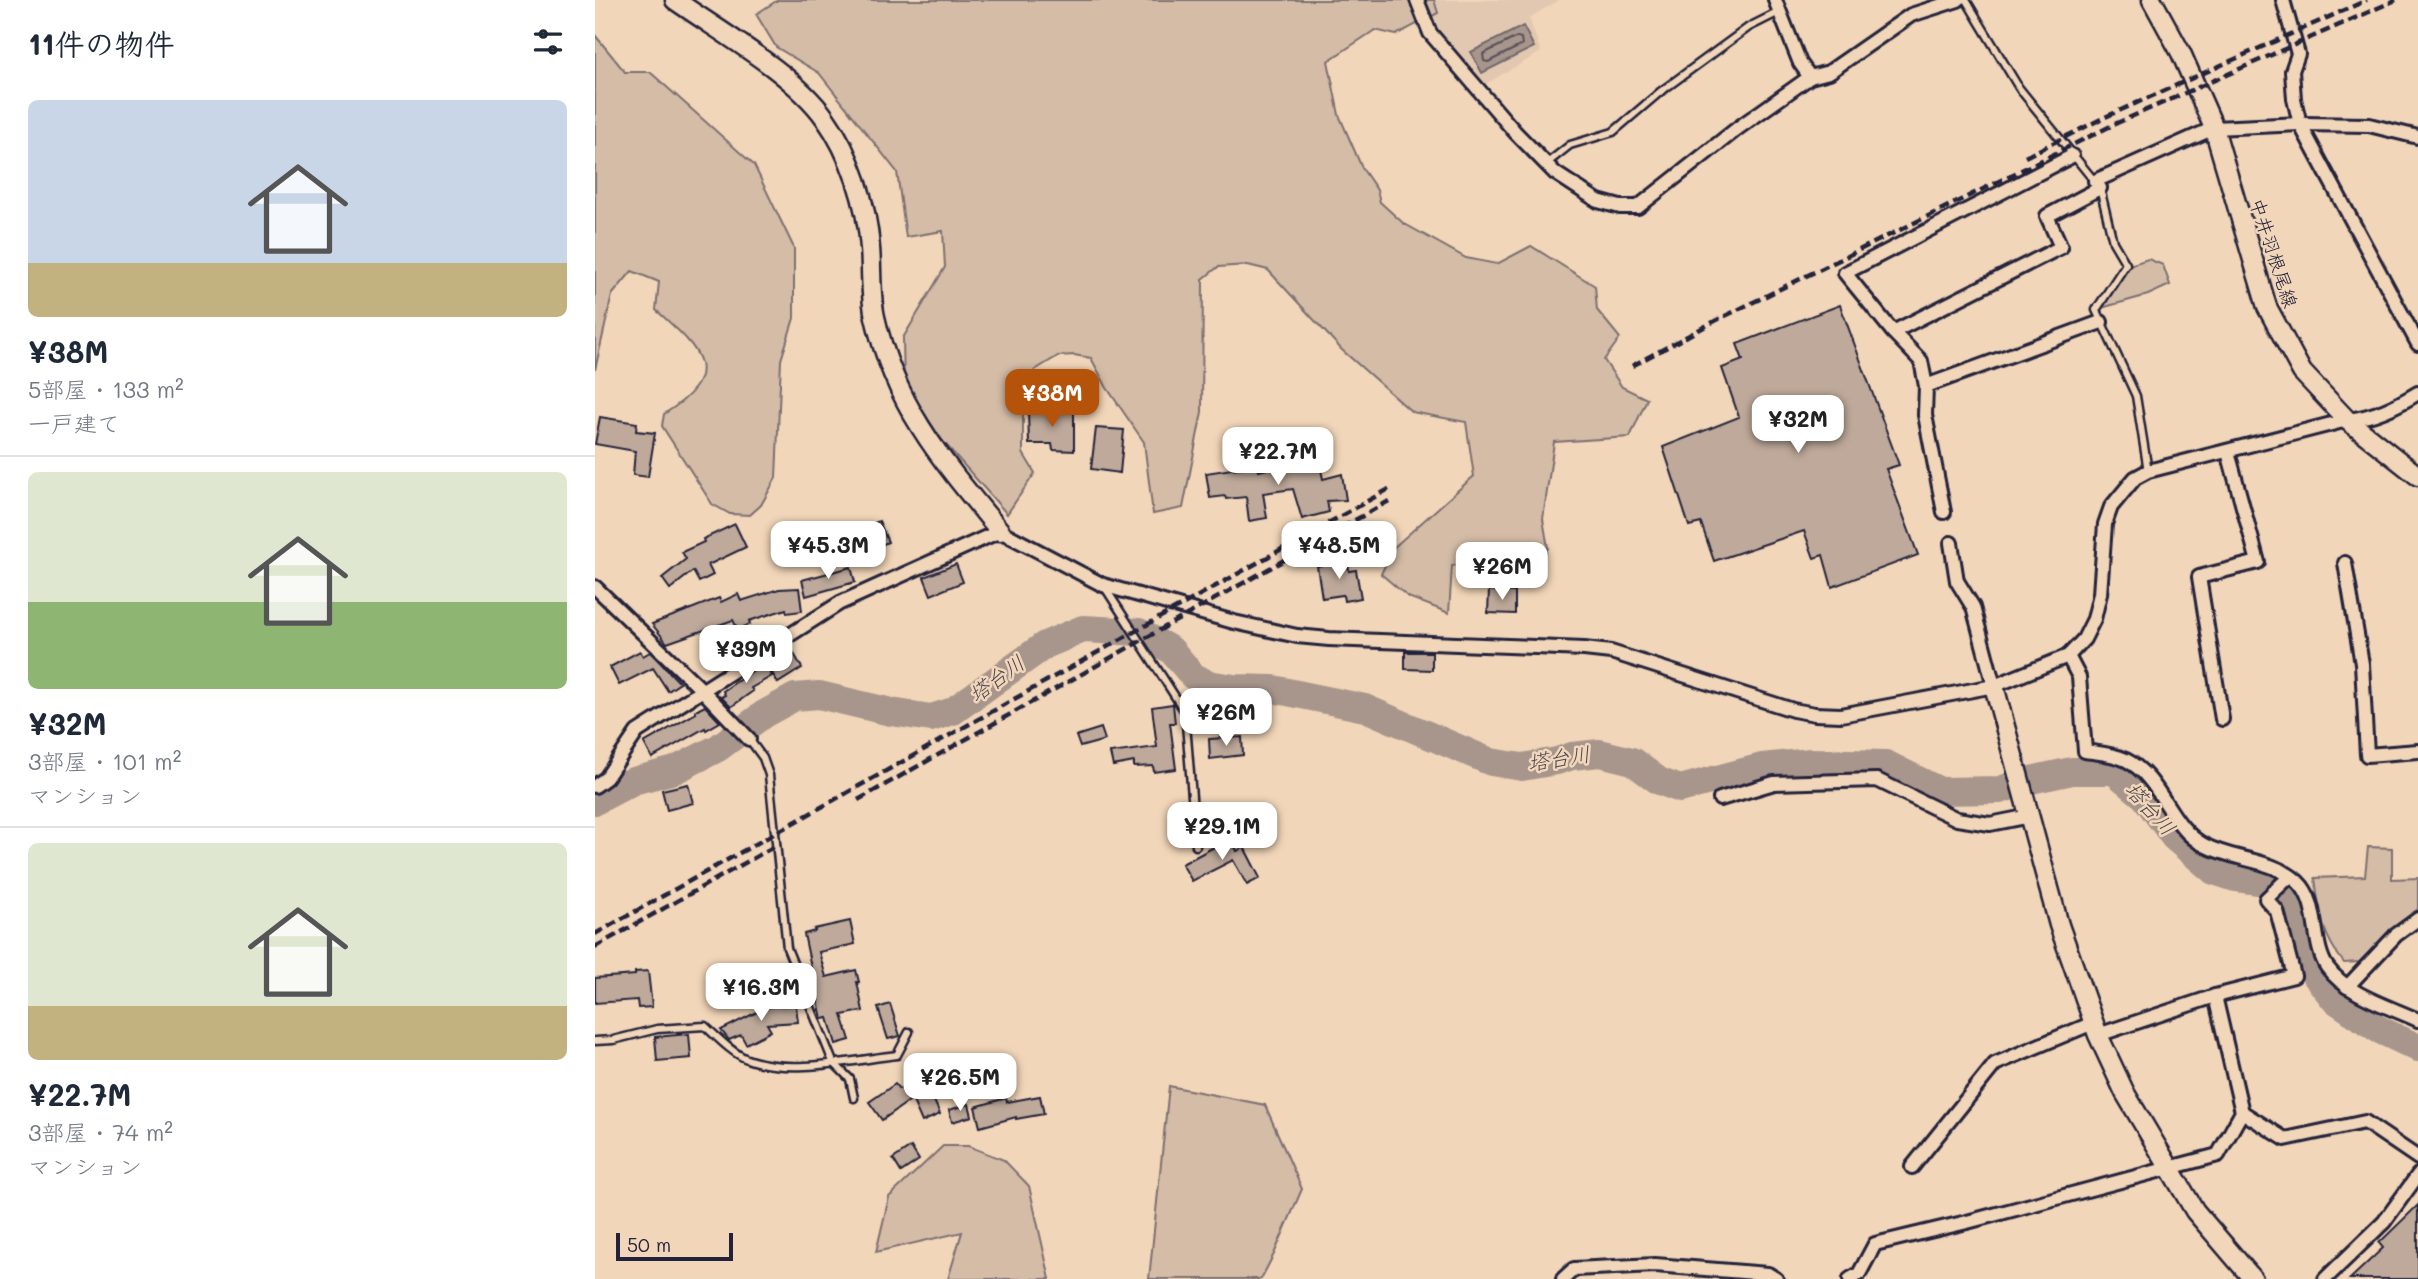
<!DOCTYPE html>
<html lang="ja">
<meta charset="utf-8">
<style>
:root{--surface:#fff;--page:#f6f6f7;--text:#1f2937;--muted:#747a83;--line:#e0e1e3;--accent:#b45309}
body{margin:0;font-family:Mali,"Klee One",sans-serif;background:var(--page);color:var(--text);height:100vh;display:flex;flex-direction:column;font-size:26px;white-space:nowrap}
*{box-sizing:border-box;margin:0}
p{font-size:23px;color:var(--muted)}
.icon{flex:none;width:38px;height:38px;fill:none;stroke:currentColor;stroke-width:2;stroke-linecap:round;stroke-linejoin:round}
.map{position:relative;flex:1;overflow:hidden}
.sheet{display:flex;flex-direction:column;background:var(--surface);width:595px}
.sheet>*{flex:none}
.scale{position:absolute;left:21px;bottom:18px;width:117px;box-sizing:border-box;padding-left:7px;border:4px solid #22223b;border-top:0;font-size:19px;line-height:24px;white-space:nowrap;color:#22223b;-webkit-text-stroke:5px #f2d6b9;paint-order:stroke}
.price{position:absolute;translate:-50% -60px;padding:0 16px;border-radius:14px;background:#fff;color:#222;font-size:23px;line-height:46px;filter:drop-shadow(0 2px 4px #0008)}
.price::after{content:'';position:absolute;left:50%;top:42px;width:21px;height:16px;margin-left:-10px;background:inherit;clip-path:polygon(0 0,100% 0,50% 100%)}
.price.active{background:var(--accent);color:#fff}
ul{padding:0;list-style:none}
li{display:grid;align-content:center;gap:14px;height:371px;padding:0 28px}
li+li{border-top:2px solid var(--line)}
li span{display:grid;place-items:center;height:217px;border-radius:10px;color:#555}
li>.icon{margin-inline-start:auto}
span .icon{width:126px;height:126px;fill:#fffc;stroke-width:1}
li b{font-size:30px}
h2{display:flex;justify-content:space-between;align-items:center;height:84px;padding:0 28px;font-size:30px}
main{display:flex;flex:1;min-height:0}
.map>svg:first-child{display:block}
.built{fill:#e2c8b0}
.green{fill:#d4bca7;stroke:#7b6f71;stroke-width:2}
.water{fill:#a8968c;stroke:#72686c;stroke-width:2}
.lines{fill:none;stroke-linecap:round;stroke-linejoin:round}
.shore{stroke:#58505b;stroke-width:2}
.river{stroke:#a8968c;stroke-width:28}
.building{fill:#bea99a;stroke:#22223b;stroke-width:2}
.lane-casing{stroke:#22223b;stroke-width:11}
.street-casing{stroke:#22223b;stroke-width:18}
.secondary-casing{stroke:#22223b;stroke-width:23}
.lane{stroke:#f2d6b9;stroke-width:6}
.street{stroke:#f2d6b9;stroke-width:12}
.secondary{stroke:#f2d6b9;stroke-width:18}
.rail{stroke:#22223b;stroke-width:4.5;stroke-dasharray:10 5;stroke-linecap:butt}
.labels{text-anchor:middle;stroke-width:5;stroke-linejoin:round;paint-order:stroke}
.street-label{font-size:19px;fill:#22223b;stroke:#f2d6b9}
.water-label{font-size:21px;font-style:italic;fill:#4a4553;stroke:#f2d6b9}
</style>
<main>
<section class="sheet">
<h2>11件の物件<svg class="icon" aria-label="filters" viewBox="0 0 24 24"><path d="M4 7h16M4 17h16"/><circle cx="9" cy="7" r="2"/><circle cx="15" cy="17" r="2"/></svg></h2>
<ul>
<li><span style="background:linear-gradient(#c9d6e8 75%,#c2b280 0)"><svg class="icon" aria-label="home" viewBox="0 0 24 24"><path d="M3 11l9-7 9 7M6 9v11h12V9"/></svg></span><div><b>¥38M</b><p>5部屋 · 133 m²</p><p>一戸建て</p></div></li>
<li><span style="background:linear-gradient(#dfe7d0 60%,#8fb573 0)"><svg class="icon" aria-label="home" viewBox="0 0 24 24"><path d="M3 11l9-7 9 7M6 9v11h12V9"/></svg></span><div><b>¥32M</b><p>3部屋 · 101 m²</p><p>マンション</p></div></li>
<li><span style="background:linear-gradient(#dfe7d0 75%,#c2b280 0)"><svg class="icon" aria-label="home" viewBox="0 0 24 24"><path d="M3 11l9-7 9 7M6 9v11h12V9"/></svg></span><div><b>¥22.7M</b><p>3部屋 · 74 m²</p><p>マンション</p></div></li>
</ul>
</section>
<div class="map">
<svg width="1823" height="1279" viewBox="0 0 1823 1279">
<rect width="100%" height="100%" fill="#f2d6b9"/>
<filter id="ink" filterUnits="userSpaceOnUse"><feTurbulence type="fractalNoise" baseFrequency=".0143" numOctaves="2"/><feDisplacementMap in="SourceGraphic" scale="14" xChannelSelector="R" yChannelSelector="G"/><feConvolveMatrix kernelMatrix="1 2 1 2 8 2 1 2 1" color-interpolation-filters="sRGB"/></filter>
<g filter="url(#ink)">
<polygon class="built" points="829,0 964,0 934,18 946,52 887,86 847,38 834,17"/>
<g class="green">
<polygon points="183,0 839,0 843,13 801,35 780,30 733,61 744,115 767,168 782,190 785,202 808,223 871,258 902,264 936,246 1000,286 1002,310 1025,338 1009,360 1027,387 1052,399 1035,437 959,442 948,519 953,548 941,576 927,572 902,557 857,566 854,613 813,597 786,574 798,548 879,476 871,422 817,412 747,350 673,270 653,265 623,267 608,279 607,412 588,508 558,514 549,442 512,388 496,358 479,355 463,356 440,370 428,392 428,453 440,473 412,514 339,431 309,385 308,338 350,267 348,231 311,237 302,172 224,73 181,47 161,14"/>
<path d="M0,35l30,37h25l104,93 40,83v70l-13,42 -5,118 -15,27 -11,10 -20,-1 -18,-10 -50,-78 2,-12c65,-41 35,-65 -8,-104l3,-28 -27,-11 -20,24 -17,75z"/>
<polygon points="1553,259 1568,265 1575,285 1553,295 1506,308 1534,265"/>
<path d="M1773,847l24,1v31l26,-1v31l-59,53 -15,1c-23,-30 -24,-48 -29,-85l50,-2z"/>
<polygon points="574,1086 670,1105 707,1189 679,1254 666,1279 554,1279"/>
<polygon points="348,1146 373,1146 409,1160 434,1186 455,1279 353,1279 367,1232 281,1252 294,1197"/>
</g>
<polygon class="water" points="928,26 939,47 887,73 876,52"/>
<g class="lines">
<polygon class="shore" points="922,37 926,38 927,45 893,62 889,61 888,54"/>
<polyline class="river" points="0,801 38,781 80,770 123,748 169,714 200,697 224,695 296,712 336,718 358,711 450,645 488,629 544,632 576,650 598,676 613,684 639,688 678,689 770,708 896,762 927,767 962,761 977,756 1005,753 1037,761 1064,781 1085,789 1167,767 1216,762 1291,764 1345,791 1405,790 1431,781 1477,771 1519,771 1550,797 1579,837 1619,871 1640,878 1669,882 1693,899 1707,936 1714,967 1739,999 1783,1029 1823,1048"/>
</g>
<g class="building">
<polygon points="1245,305 1304,465 1291,469 1323,555 1237,587 1228,555 1219,558 1209,531 1119,561 1106,523 1094,526 1068,447 1144,417 1127,368 1148,360 1142,344"/>
<polygon points="433,411 479,411 479,451 458,450 457,444 434,444"/>
<polygon points="5,417 42,423 41,431 60,433 53,477 38,475 40,451 0,444"/>
<polygon points="501,428 529,430 525,473 496,469"/>
<polygon points="703,461 704,466 725,465 728,479 747,474 751,500 732,501 734,512 707,519 698,489 668,493 672,518 654,521 651,497 631,499 630,496 615,498 611,473 662,465 664,471"/>
<polygon points="284,521 293,542 262,556 253,534"/>
<polygon points="140,524 151,547 113,565 118,575 104,582 98,571 75,589 67,578 91,559 87,552 109,542 108,539"/>
<polygon points="753,561 754,571 761,570 766,598 749,601 748,595 727,598 722,566"/>
<polygon points="361,564 368,582 336,595 329,577"/>
<polygon points="256,567 260,582 211,596 207,580"/>
<polygon points="204,588 207,611 192,613 191,609 154,621 155,624 143,630 138,620 72,643 57,624 124,598 126,602 143,594 146,601 184,589"/>
<polygon points="894,590 920,592 920,614 893,613"/>
<polygon points="45,651 48,656 55,652 85,683 73,691 58,668 24,685 15,667"/>
<polygon points="198,652 207,668 183,683 173,666"/>
<polygon points="810,652 837,652 837,670 810,669"/>
<polygon points="169,663 177,676 156,688 158,691 136,707 126,697 130,695 128,691"/>
<polygon points="578,704 580,723 575,723 581,769 559,772 558,766 539,767 539,762 518,766 515,753 562,747 557,707"/>
<polygon points="110,706 125,722 111,730 110,728 57,758 49,743 101,713 100,711"/>
<polygon points="506,728 510,740 485,747 481,736"/>
<polygon points="647,737 648,755 615,759 614,739"/>
<polygon points="93,784 98,803 72,810 67,790"/>
<polygon points="636,838 642,851 649,847 665,878 652,885 638,860 597,881 587,864"/>
<polygon points="255,921 260,944 224,952 231,977 261,970 264,982 262,982 268,1011 247,1015 255,1040 241,1044 233,1018 227,1019 209,934 220,931 219,929"/>
<polygon points="53,971 57,1007 43,1008 42,1000 0,1003 0,978 40,975 40,972"/>
<polygon points="197,977 200,983 157,996 156,980"/>
<polygon points="295,1004 305,1036 293,1039 283,1008"/>
<polygon points="201,1005 203,1022 172,1024 176,1031 151,1044 146,1035 134,1040 126,1030 172,1007"/>
<polygon points="94,1034 96,1058 62,1061 60,1037"/>
<polygon points="329,1078 345,1114 327,1122 317,1099 287,1120 274,1102 300,1084 304,1089"/>
<polygon points="445,1096 449,1114 421,1119 421,1117 385,1127 380,1107 411,1098 412,1102"/>
<polygon points="374,1104 377,1116 357,1122 354,1110"/>
<polygon points="316,1147 324,1160 306,1172 298,1159"/>
<polygon points="1823,1205 1823,1279 1755,1279 1788,1248 1784,1243"/>
</g>
<g class="lines">
<defs>
<g id="lane">
<polyline points="1371,0 1424,88 1505,188 1518,242 1531,264 1501,310 1541,396 1553,471"/>
<polyline points="951,164 975,145 1018,132 1065,92 1154,27 1184,12"/>
<polyline points="509,586 590,712 601,846"/>
<polyline points="154,739 168,758 174,775 192,948 238,1062 255,1079 259,1098"/>
<path d="M0,1041l18,-1 44,-11 48,-3c12,11 27,27 42,33 43,16 106,1 150,-4l12,-23"/>
</g>
<g id="street">
<polyline points="822,0 835,33 920,132 960,173 1003,201 1025,207 1043,207 1143,128 1215,77 1234,72 1316,15 1363,0"/>
<polyline points="1180,0 1205,63 1215,77"/>
<polyline points="1688,0 1703,54 1697,71 1699,99 1705,124 1823,344"/>
<polyline points="1500,181 1619,128 1705,124 1774,125 1823,137"/>
<polyline points="1298,332 1466,247 1452,216 1505,188"/>
<polyline points="1331,386 1506,322"/>
<polyline points="1349,512 1330,415 1331,386 1326,361 1298,332 1250,273 1477,156"/>
<polyline points="1356,543 1362,581 1378,607 1399,686"/>
<polyline points="1750,563 1767,664 1772,755 1823,751"/>
<polyline points="0,587 109,692 154,739"/>
<path d="M1473,656l11,21 6,74c13,2 29,3 41,9 36,18 43,67 78,85 30,16 67,13 94,37 22,21 13,61 29,85 20,28 61,39 91,53"/>
<polyline points="1627,719 1604,577 1663,562 1633,452"/>
<path d="M0,786l11,-8 31,-46 203,-129 160,-72 103,54 131,37 63,14 32,3 255,10 27,3 182,58 22,4 26,1 153,-29 74,-30 16,-17 10,-20 6,-25 5,-70 6,-17 24,-29 13,-7 199,-51c27,-3 48,-13 71,-27"/>
<polyline points="1125,799 1179,783 1282,780 1362,819 1395,824 1435,816"/>
<polyline points="1752,987 1801,935 1823,919"/>
<polyline points="1503,1035 1620,996 1699,976 1682,911 1671,899 1695,876"/>
<polyline points="1647,1112 1690,1139 1770,1122 1823,1158"/>
<polyline points="1317,1167 1400,1064 1498,1023"/>
<polyline points="968,1279 979,1269 1060,1265 1173,1274 1181,1279"/>
<polyline points="1255,1279 1264,1274 1280,1244 1372,1222 1623,1155 1647,1112 1620,996"/>
<polyline points="1730,1279 1789,1222 1823,1175"/>
</g>
<g id="secondary">
<path d="M80,0c47,33 118,73 150,118 26,36 42,87 45,130 2,23 0,47 5,69 20,90 68,145 125,214"/>
<polyline points="1557,0 1586,53 1619,128 1672,307 1707,372 1752,420 1823,476"/>
<polyline points="1399,686 1464,925 1503,1035 1530,1093 1600,1211 1658,1279"/>
</g>
</defs>
<use href="#lane" class="lane-casing"/>
<use href="#street" class="street-casing"/>
<use href="#secondary" class="secondary-casing"/>
<use href="#lane" class="lane"/>
<use href="#street" class="street"/>
<use href="#secondary" class="secondary"/>
<g class="rail">
<polyline points="1430,157 1508,118 1772,0"/>
<polyline points="1037,366 1120,321 1522,123 1801,0"/>
<polyline points="263,800 794,501"/>
<polyline points="0,934 794,489"/>
<polyline points="0,947 180,846"/>
</g>
</g>
</g>
<g class="labels">
<g class="street-label">
<text transform="translate(1679 253) rotate(72)" y="7">中井羽根尾線</text>
</g>
<g class="water-label">
<text transform="translate(402 679) rotate(-36)" y="7">塔台川</text>
<text transform="translate(964 759) rotate(-9)" y="7">塔台川</text>
<text transform="translate(1555 809) rotate(48)" y="7">塔台川</text>
</g>
</g>
</svg>
<div class="scale">50 m</div>
<b class="price active" style="left:457px;top:429px">¥38M</b>
<b class="price" style="left:1203px;top:455px">¥32M</b>
<b class="price" style="left:683px;top:487px">¥22.7M</b>
<b class="price" style="left:233px;top:581px">¥45.3M</b>
<b class="price" style="left:744px;top:581px">¥48.5M</b>
<b class="price" style="left:907px;top:602px">¥26M</b>
<b class="price" style="left:151px;top:685px">¥39M</b>
<b class="price" style="left:631px;top:748px">¥26M</b>
<b class="price" style="left:627px;top:862px">¥29.1M</b>
<b class="price" style="left:166px;top:1023px">¥16.3M</b>
<b class="price" style="left:365px;top:1113px">¥26.5M</b>
</div>
</main>
